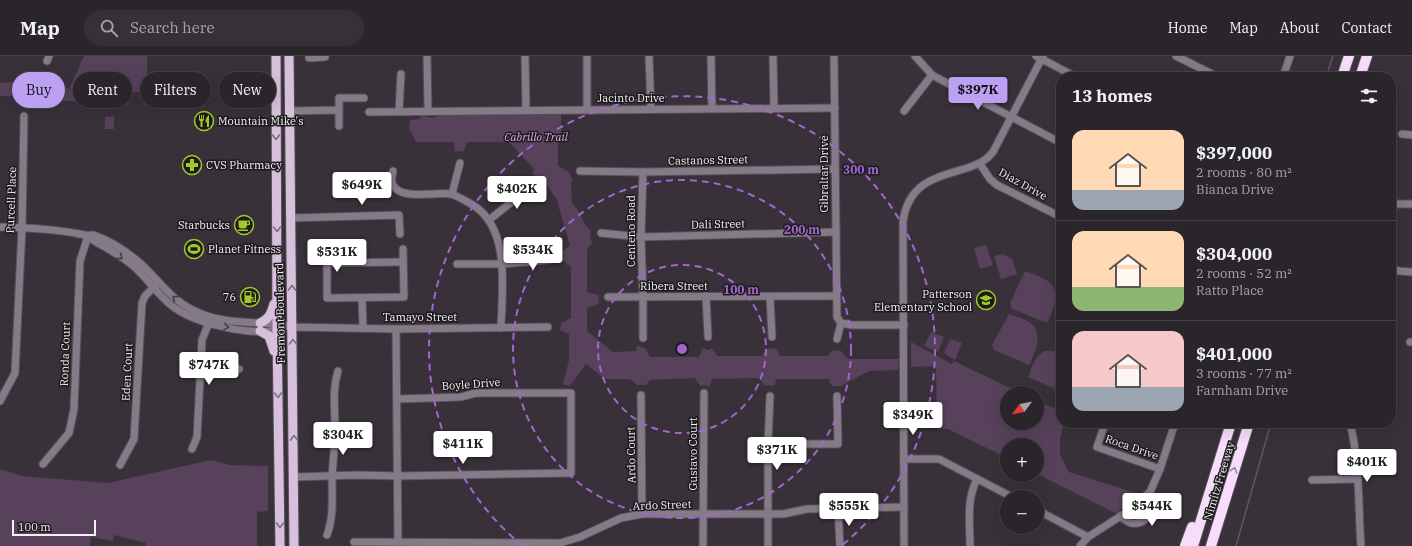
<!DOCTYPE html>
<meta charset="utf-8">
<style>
:root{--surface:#2a252b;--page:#363137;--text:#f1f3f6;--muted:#a5a5a9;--line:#464247;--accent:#bca0f2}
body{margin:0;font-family:"IBM Plex Serif",serif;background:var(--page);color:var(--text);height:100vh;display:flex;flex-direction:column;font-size:15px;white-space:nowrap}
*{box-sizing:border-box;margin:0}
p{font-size:13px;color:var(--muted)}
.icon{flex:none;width:22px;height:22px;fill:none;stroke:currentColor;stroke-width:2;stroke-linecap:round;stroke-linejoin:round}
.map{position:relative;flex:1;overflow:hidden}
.sheet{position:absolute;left:1056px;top:16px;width:340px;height:356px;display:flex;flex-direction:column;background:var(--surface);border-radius:16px;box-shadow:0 4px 16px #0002,0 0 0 1px var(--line)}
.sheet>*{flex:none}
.hud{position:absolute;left:12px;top:16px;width:380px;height:36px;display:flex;gap:8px}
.needle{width:26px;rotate:238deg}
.controls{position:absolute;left:1000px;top:330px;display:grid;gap:8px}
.controls a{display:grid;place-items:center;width:44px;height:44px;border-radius:50%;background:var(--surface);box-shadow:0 4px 16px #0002,0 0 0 1px var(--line);font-size:20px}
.scale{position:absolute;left:12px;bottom:10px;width:84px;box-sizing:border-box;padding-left:4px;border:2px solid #f5f0f5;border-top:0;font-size:11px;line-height:14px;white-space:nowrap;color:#f5f0f5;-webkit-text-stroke:3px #1d1a1e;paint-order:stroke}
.price{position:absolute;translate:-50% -34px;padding:0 9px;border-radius:4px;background:#fff;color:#222;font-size:13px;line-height:26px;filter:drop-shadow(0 1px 2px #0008)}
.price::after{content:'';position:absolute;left:50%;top:24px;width:12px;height:9px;margin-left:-6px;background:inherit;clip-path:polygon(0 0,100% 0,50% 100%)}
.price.on{background:var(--accent);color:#111}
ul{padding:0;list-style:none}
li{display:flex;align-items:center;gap:12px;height:100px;padding:0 16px}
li+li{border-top:1px solid var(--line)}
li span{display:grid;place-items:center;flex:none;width:112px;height:80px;border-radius:12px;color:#555}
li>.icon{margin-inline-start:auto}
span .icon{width:48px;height:48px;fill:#fffc;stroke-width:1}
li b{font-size:17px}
h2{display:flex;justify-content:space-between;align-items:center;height:48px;padding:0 16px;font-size:17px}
.tag{padding:0 14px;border-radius:18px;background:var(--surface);box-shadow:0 4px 16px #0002,0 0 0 1px var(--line);font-size:14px;line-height:36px}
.tag.on{background:var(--accent);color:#111}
header{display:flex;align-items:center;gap:24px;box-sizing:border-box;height:56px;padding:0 20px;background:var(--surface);border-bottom:1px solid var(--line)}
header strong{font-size:19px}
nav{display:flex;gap:22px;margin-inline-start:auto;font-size:14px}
.search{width:280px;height:36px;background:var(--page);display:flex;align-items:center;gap:10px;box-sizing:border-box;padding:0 14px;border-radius:22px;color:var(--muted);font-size:15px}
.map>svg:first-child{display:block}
.green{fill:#57415b}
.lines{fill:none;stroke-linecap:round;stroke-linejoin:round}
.stream{stroke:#635466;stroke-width:1.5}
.minor-casing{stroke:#565057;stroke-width:9}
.major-casing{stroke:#565057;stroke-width:11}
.highway-casing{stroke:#565057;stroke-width:12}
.minor{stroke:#857a87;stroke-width:7}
.major{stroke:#d6c0db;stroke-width:9}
.highway{stroke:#f7dcfc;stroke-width:10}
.oneway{stroke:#7a6d7c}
.oneway2{stroke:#413c43}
.oneway3{stroke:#958598}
.ring{fill:none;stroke:#a067cf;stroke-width:2;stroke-dasharray:7 5}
.labels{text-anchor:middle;stroke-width:3;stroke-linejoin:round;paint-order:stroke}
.street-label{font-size:11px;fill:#f5f0f5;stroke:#1d1a1e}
.poi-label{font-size:11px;fill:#f5f0f5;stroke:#1d1a1e;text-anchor:start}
.park-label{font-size:11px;font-style:italic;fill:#d9afe1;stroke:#1d1a1e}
.centre{fill:#a067cf;stroke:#1d1a1e;stroke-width:2}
.ring-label{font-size:12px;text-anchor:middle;font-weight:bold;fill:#a067cf;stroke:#1d1a1e;stroke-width:3;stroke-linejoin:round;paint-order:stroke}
</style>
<header>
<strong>Map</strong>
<div class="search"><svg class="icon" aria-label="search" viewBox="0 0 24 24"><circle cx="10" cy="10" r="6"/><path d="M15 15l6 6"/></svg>Search here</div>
<nav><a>Home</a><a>Map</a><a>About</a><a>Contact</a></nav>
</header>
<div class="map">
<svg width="1412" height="490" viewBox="0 0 1412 490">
<rect width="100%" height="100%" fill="#383139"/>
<g class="green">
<polygon points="84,0 147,0 147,36 77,37 76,45 34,45 30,51 21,50 17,40 0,40 0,27 10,26 30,26 39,17 44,20 48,19 50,24 69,33"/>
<path d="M422,59c10,5 11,2 20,0h119v26l-3,1v24l11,6 4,9 -2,2 1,20c9,8 11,23 19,27l-1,8 2,5 -5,6v43l11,3 1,9 -12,4v23l26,21 23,-1 1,-5 8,2 5,9h49l4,-9 5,2 4,-2 5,8h45l4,-7 10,-1 4,8h48l4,-6 6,1 2,-1 8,9h51l-1,11 -29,1 -28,15h-9l-4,-7h-51l-3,7 -5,-1 -4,1 -6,-8 -47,1 -3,8 -4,-2 -5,1 -5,-8 -45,2 -4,5h-9l-7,-6h-25l-19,-15 -16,22 -7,-2 6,-24v-26l-9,-4 1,-7 10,-5v-51l-8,-6v-10l7,-6 -11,-37 -1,-7 -14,-20h-6l-2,-4 -4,-4 2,-4 -25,-27h-40l-2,1 -4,9 -4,-1 -4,1 -1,-10h-38l-7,-14 1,-8 9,-1z"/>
<polygon points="114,60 114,73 105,73 105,61"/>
<polygon points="986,189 993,209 980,213 974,192"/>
<polygon points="1003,198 1012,203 1017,218 1001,223 994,200"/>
<path d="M1025,215c7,3 15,5 21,9 17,10 7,30 1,43l-35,-14 -2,-6z"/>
<path d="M1009,258c6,3 14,4 20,8 16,10 6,30 0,43l-35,-15 -2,-5z"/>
<polygon points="931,276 944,281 938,296 924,290"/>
<polygon points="950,283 962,287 955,304 944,297"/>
<polygon points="911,286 952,308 954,305 1020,337 1007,337 1007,367 1037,367 1037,345 1061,355 1061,367 1064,367 1060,384 1060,399 1069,416 1139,438 1124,452 1115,457 1037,418 1037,389 1007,389 1007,402 948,373 937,373 936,310 911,311"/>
<path d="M1045,295h8l8,2 -1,38 -32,-14c4,-9 7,-22 17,-26z"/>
<polygon points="211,404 230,409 268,410 268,455 257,456 257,490 145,490 146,487 114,479 113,485 91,481 90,490 0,490 0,413 22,420 108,427"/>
</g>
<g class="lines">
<g class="stream">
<polyline points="1326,21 1333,0"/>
<polyline points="1236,490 1271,367"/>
</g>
<defs>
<g id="minor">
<polyline points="427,0 428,54"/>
<polyline points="525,0 526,53"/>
<polyline points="649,0 651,53"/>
<polyline points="711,0 712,52"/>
<polyline points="773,0 774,52"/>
<polyline points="834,0 837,261 841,267 851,269 904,269"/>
<polyline points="915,0 932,19 1061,87"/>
<polyline points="1036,0 1076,21"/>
<polyline points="1176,0 1218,21"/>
<polyline points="309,2 325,1 325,0"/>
<polyline points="47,5 49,0"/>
<polyline points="1283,21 1290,0"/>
<polyline points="587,53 587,0"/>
<polyline points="290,55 339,54 339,42 364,42"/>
<polyline points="399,55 401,18"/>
<polyline points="904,55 932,19"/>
<polyline points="369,56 835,52"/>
<polyline points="339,70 339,54"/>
<polyline points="1402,78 1412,79"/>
<polyline points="980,108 990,123 997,129 1061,161"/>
<path d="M393,115c-1,4 -2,9 -1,12 7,19 44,8 59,11 7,2 16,8 22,11 38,24 29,84 28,123"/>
<polyline points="580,115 643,116 835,113"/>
<polyline points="643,116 641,181 643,241 643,282"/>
<polyline points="452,138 460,107"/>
<polyline points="1391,148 1412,148"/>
<polyline points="291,162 399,159 400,178"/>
<polyline points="489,164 519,140 527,127"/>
<path d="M0,171c29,1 56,2 85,8 4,1 8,-1 11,1 16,5 31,16 44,27 20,18 30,37 57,49 30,14 64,8 95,15l104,2 152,-2"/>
<polyline points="601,177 641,181 836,176"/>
<path d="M88,180c7,7 17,10 25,16 7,3 12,8 18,12 15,12 25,29 40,41 23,19 82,32 111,24"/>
<polyline points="327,193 327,242 404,241 403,193"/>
<polyline points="328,207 403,206"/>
<polyline points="457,208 502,208 549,204 554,199"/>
<polyline points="1391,213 1399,215 1412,216"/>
<polyline points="706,240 708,281"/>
<polyline points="608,241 836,240"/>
<polyline points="770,241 772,281"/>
<polyline points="362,242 363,272"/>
<polyline points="396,273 398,486"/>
<polyline points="837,283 841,267"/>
<polyline points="1410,286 1412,286"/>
<polyline points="201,308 228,310 239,313"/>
<polyline points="641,339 642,458"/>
<polyline points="0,345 15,317 22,172 24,60"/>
<polyline points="1105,367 1097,391 1160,413"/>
<path d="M1350,367c10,40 8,82 11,123"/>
<polyline points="768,388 838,388 837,340"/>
<polyline points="192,393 197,381 202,284 210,264"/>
<polyline points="904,403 939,403 1012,441"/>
<polyline points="43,408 69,377 74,353 80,205 88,180"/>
<polyline points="120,409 134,383 142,247 145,240 155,230"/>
<polyline points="295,421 358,419 398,420 571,417 571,337 476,337 461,341 397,343"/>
<polyline points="1312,424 1358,423"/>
<polyline points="838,452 840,490"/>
<polyline points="1037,454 1088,481"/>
<path d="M1120,460c3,2 7,6 11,7 5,1 9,0 12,-2 12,-7 10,-18 7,-29"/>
<path d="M327,479c7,-19 5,-37 5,-58 1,-16 3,-32 3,-49 0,-20 -3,-38 3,-57"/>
<polyline points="354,486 560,487 580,481 621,462 642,458 783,458 807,453 904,451"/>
<polyline points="703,490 704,337"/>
<polyline points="768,490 768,388 770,340"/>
<path d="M904,490l-1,-325c6,-38 31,-43 64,-53 11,-4 18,-6 26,-16l50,-96"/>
<path d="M970,490c0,-24 -4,-45 7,-67"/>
<polyline points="1080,490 1088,481 1127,456 1150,436 1160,413 1175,367"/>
</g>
<g id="major">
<polyline points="276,0 277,275 280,490"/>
<polyline points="289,0 294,490"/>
<path d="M260,267c9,-4 11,-9 14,-19"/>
<polyline points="260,275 269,280 274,295"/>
</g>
<g id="highway">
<polyline points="1342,21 1349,0"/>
<polyline points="1360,21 1367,0"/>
<polyline points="1185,490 1192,471"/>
<polyline points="1193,490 1231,367"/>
<polyline points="1211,490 1249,367"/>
</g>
</defs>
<use href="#minor" class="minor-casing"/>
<use href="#major" class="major-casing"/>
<use href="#highway" class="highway-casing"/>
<use href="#minor" class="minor"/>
<use href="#major" class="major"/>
<use href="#highway" class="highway"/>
</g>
<defs><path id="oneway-chevron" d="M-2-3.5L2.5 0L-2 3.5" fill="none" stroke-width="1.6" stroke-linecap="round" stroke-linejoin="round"/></defs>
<g class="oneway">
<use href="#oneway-chevron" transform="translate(276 81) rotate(90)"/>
<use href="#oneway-chevron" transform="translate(277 173) rotate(90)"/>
<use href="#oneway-chevron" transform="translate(292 232) rotate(-91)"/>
<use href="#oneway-chevron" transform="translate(293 286) rotate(-91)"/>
<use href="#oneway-chevron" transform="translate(278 339) rotate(89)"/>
<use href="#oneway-chevron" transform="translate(294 382) rotate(-91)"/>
<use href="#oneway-chevron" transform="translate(280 469) rotate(90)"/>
</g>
<g class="oneway2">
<use href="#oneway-chevron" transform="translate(120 201) rotate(36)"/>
<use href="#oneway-chevron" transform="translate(175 242) rotate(-142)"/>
<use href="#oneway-chevron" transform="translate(226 271) rotate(9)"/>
</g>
<use class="oneway3" href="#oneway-chevron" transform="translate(1234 414) rotate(-72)"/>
<g class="ring">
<circle cx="682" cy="293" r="84"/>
<circle cx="682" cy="293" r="169"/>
<path d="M523 490A253 253 0 1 1 841 490"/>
</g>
<defs>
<symbol id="restaurant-ring" viewBox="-11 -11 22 22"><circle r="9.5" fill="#1d1a1e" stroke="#a1c92a" stroke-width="1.5"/><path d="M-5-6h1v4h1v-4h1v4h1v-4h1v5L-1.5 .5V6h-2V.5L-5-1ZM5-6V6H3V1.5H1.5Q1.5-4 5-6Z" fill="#a1c92a"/></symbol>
<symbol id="pharmacy-ring" viewBox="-11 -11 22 22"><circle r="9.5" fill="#1d1a1e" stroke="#a1c92a" stroke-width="1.5"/><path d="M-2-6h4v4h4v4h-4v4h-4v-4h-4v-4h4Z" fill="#a1c92a"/></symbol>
<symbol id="cafe-ring" viewBox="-11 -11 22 22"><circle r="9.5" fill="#1d1a1e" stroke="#a1c92a" stroke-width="1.5"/><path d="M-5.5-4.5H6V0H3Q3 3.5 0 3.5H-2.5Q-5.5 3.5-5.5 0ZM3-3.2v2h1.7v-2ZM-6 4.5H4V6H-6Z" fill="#a1c92a"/></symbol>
<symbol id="stadium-ring" viewBox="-11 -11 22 22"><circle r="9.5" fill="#1d1a1e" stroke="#a1c92a" stroke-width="1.5"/><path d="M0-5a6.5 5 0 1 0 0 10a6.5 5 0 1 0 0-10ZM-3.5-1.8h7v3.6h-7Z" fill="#a1c92a"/></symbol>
<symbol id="fuel-ring" viewBox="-11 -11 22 22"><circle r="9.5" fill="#1d1a1e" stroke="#a1c92a" stroke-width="1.5"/><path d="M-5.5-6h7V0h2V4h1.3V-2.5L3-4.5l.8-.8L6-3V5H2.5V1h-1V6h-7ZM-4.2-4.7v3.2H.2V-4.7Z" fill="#a1c92a"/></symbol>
<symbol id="school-ring" viewBox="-11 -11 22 22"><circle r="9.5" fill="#1d1a1e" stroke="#a1c92a" stroke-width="1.5"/><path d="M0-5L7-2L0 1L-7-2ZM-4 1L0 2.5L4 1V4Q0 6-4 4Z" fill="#a1c92a"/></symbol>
</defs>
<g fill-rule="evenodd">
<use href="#restaurant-ring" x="193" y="54" width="22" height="22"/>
<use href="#pharmacy-ring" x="181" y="98" width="22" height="22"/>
<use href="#cafe-ring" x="233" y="158" width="22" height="22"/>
<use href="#stadium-ring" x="183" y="182" width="22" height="22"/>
<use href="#fuel-ring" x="239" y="230" width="22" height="22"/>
<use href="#school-ring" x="975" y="233" width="22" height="22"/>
</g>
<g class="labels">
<g class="street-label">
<text x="631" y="46">Jacinto Drive</text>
<text transform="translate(708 104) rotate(-1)" y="4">Castanos Street</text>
<text transform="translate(824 118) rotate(-90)" y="4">Gibraltar Drive</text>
<text transform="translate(1023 128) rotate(29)" y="4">Diaz Drive</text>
<text transform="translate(11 144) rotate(-88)" y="4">Purcell Place</text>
<text transform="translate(718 168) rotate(-1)" y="4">Dali Street</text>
<text transform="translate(631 175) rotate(-90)" y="4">Centeno Road</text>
<text x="674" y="234">Ribera Street</text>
<text transform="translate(280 257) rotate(-91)" y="4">Fremont Boulevard</text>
<text x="420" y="265">Tamayo Street</text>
<text transform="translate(65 298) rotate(-88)" y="4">Ronda Court</text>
<text transform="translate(127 316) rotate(-87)" y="4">Eden Court</text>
<text transform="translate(471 328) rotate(-4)" y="4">Boyle Drive</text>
<text transform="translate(1132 391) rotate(19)" y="4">Roca Drive</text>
<text transform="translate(693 398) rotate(-90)" y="4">Gustavo Court</text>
<text transform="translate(631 399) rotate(-91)" y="4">Ardo Court</text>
<text transform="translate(1219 425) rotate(-73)" y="4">Nimitz Freeway</text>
<text transform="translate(662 449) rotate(-2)" y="4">Ardo Street</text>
</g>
<g class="poi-label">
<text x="218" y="69">Mountain Mike's</text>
<text x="206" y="113">CVS Pharmacy</text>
<text x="230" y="173" text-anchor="end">Starbucks</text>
<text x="208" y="197">Planet Fitness</text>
<text x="972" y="242" text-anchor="end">Patterson<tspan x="972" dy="13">Elementary School</tspan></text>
<text x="236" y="245" text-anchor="end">76</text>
</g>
<g class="park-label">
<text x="536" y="85">Cabrillo Trail</text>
</g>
</g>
<circle cx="682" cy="293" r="6" class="centre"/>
<g class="ring-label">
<text x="861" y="118">300 m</text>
<text x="802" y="178">200 m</text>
<text x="741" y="238">100 m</text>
</g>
</svg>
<div class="controls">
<a><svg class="needle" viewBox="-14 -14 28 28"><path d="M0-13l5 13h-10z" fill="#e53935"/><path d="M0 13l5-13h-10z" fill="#a5a5a9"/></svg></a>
<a>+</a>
<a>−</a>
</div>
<div class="scale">100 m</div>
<b class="price on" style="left:978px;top:55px">$397K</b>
<b class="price" style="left:362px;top:150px">$649K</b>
<b class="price" style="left:517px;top:154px">$402K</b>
<b class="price" style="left:533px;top:215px">$534K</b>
<b class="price" style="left:337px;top:217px">$531K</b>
<b class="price" style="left:209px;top:330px">$747K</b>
<b class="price" style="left:913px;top:380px">$349K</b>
<b class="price" style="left:343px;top:400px">$304K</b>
<b class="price" style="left:463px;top:409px">$411K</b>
<b class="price" style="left:777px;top:415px">$371K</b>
<b class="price" style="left:1367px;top:427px">$401K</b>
<b class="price" style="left:849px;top:471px">$555K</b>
<b class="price" style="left:1152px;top:471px">$544K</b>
<div class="hud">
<a class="tag on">Buy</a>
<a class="tag">Rent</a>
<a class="tag">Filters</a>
<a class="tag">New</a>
</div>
<section class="sheet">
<h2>13 homes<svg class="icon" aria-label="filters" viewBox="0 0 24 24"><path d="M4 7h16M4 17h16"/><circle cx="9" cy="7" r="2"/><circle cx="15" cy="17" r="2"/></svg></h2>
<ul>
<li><span style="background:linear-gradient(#ffd9b3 75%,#9aa5b1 0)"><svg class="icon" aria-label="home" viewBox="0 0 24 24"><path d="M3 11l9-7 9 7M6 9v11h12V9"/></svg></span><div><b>$397,000</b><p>2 rooms · 80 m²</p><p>Bianca Drive</p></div></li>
<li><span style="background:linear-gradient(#ffd9b3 70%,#8fb573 0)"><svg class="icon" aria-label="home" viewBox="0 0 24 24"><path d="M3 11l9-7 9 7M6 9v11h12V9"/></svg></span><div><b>$304,000</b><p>2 rooms · 52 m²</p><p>Ratto Place</p></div></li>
<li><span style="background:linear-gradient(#f6c9c9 70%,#9aa5b1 0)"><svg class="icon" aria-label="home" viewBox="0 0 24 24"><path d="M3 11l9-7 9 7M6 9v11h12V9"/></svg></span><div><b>$401,000</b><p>3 rooms · 77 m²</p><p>Farnham Drive</p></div></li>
</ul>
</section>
</div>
